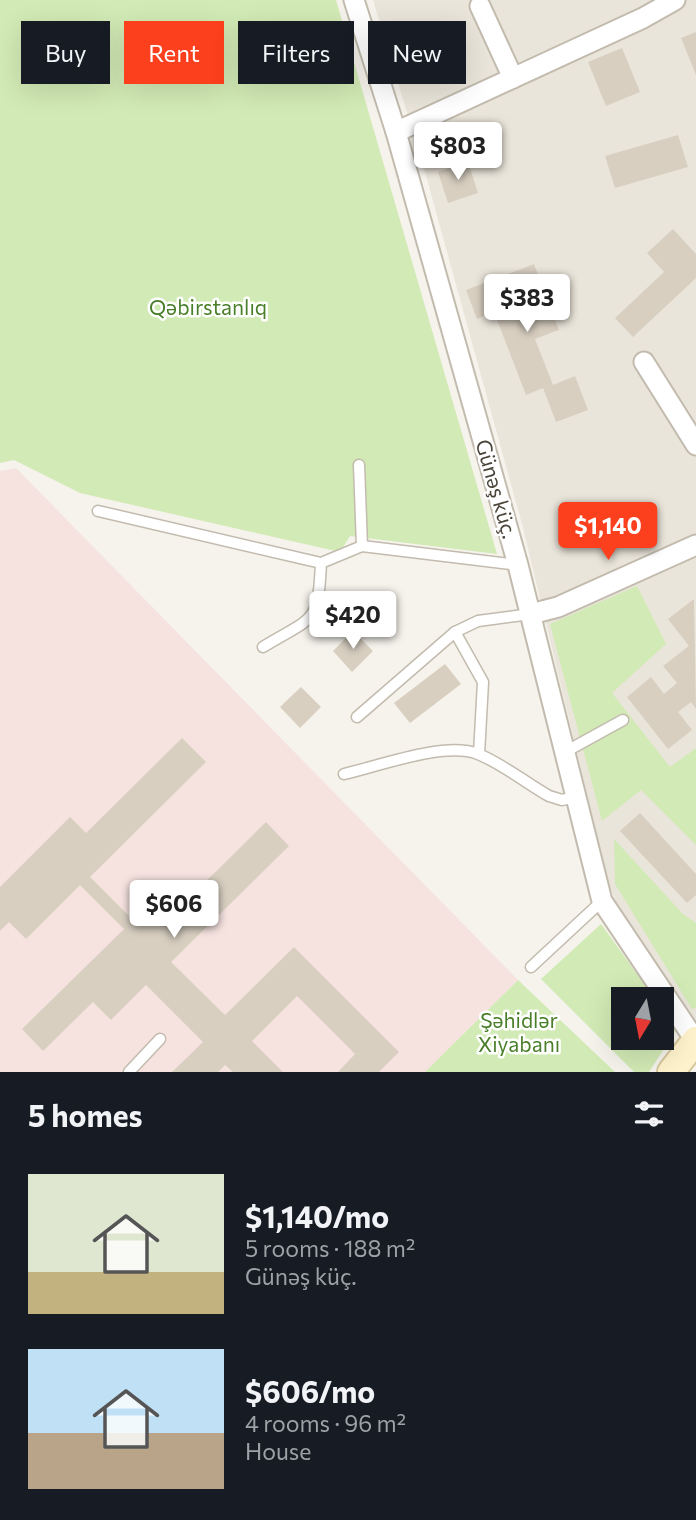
<!DOCTYPE html>
<meta charset="utf-8">
<style>
:root{--surface:#171b24;--page:#20242c;--text:#f1f3f6;--muted:#9ea1a6;--accent:#fc3f1d}
body{margin:0;font-family:Commissioner,sans-serif;background:var(--page);color:var(--text);height:100vh;display:flex;flex-direction:column;font-size:26px;white-space:nowrap}
*{box-sizing:border-box;margin:0}
p{font-size:23px;color:var(--muted)}
.icon{flex:none;width:38px;height:38px;fill:none;stroke:currentColor;stroke-width:2;stroke-linecap:round;stroke-linejoin:round}
.map{position:relative;height:1072px;overflow:hidden}
.side{display:flex;flex-direction:column;background:var(--surface);flex:1}
.side>*{flex:none}
.hud{position:absolute;left:21px;top:21px;width:654px;height:63px;display:flex;gap:14px}
.needle{width:46px;rotate:190deg}
.tools{position:absolute;left:611px;top:987px;display:grid;gap:14px}
.tools a{display:grid;place-items:center;width:63px;height:63px;border-radius:0px;background:var(--surface);box-shadow:0 7px 28px #0002;font-size:35px}
.price{position:absolute;translate:-50% -60px;padding:0 16px;border-radius:7px;background:#fff;color:#222;font-size:23px;line-height:46px;filter:drop-shadow(0 2px 4px #0008)}
.price::after{content:'';position:absolute;left:50%;top:42px;width:21px;height:16px;margin-left:-10px;background:inherit;clip-path:polygon(0 0,100% 0,50% 100%)}
.price.selected{background:var(--accent);color:#fff}
ul{padding:0;list-style:none}
li{display:flex;align-items:center;gap:21px;height:175px;padding:0 28px}
li span{display:grid;place-items:center;flex:none;width:196px;height:140px;border-radius:0px;color:#555}
li>.icon{margin-inline-start:auto}
span .icon{width:84px;height:84px;fill:#fffc;stroke-width:1}
li b{font-size:30px}
h2{display:flex;justify-content:space-between;align-items:center;height:84px;padding:0 28px;font-size:30px}
.chip{padding:0 24px;border-radius:0px;background:var(--surface);box-shadow:0 7px 28px #0002;font-size:24px;line-height:63px}
.chip.selected{background:var(--accent);color:#fff}
.map>svg:first-child{display:block}
.residential{fill:#eae5da}
.medical{fill:#f6e3e0}
.green{fill:#d2eab5}
.building{fill:#d8cfc1}
.lines{fill:none;stroke-linecap:round;stroke-linejoin:round}
.lane-casing{stroke:#c2bbae;stroke-width:13}
.street-casing{stroke:#c2bbae;stroke-width:23}
.secondary-casing{stroke:#d6c79b;stroke-width:30}
.lane{stroke:#fff;stroke-width:10}
.street{stroke:#fff;stroke-width:19}
.secondary{stroke:#fff3cd;stroke-width:26}
.labels{text-anchor:middle;stroke-width:5;stroke-linejoin:round;paint-order:stroke}
.park-label{font-size:21px;fill:#4a7f2a;stroke:#fff}
.street-label{font-size:21px;fill:#4b4439;stroke:#fff}
</style>
<div class="map">
<svg width="696" height="1072" viewBox="0 0 696 1072">
<rect width="100%" height="100%" fill="#f6f3ec"/>
<polygon class="residential" points="373,0 696,0 696,1027 622,915 609,885 523,528 425,172"/>
<polygon class="medical" points="16,468 518,980 425,1072 0,1072 0,471"/>
<g class="green">
<polygon points="0,0 336,0 497,554 350,536 340,552 80,493 14,460 0,463"/>
<polygon points="637,586 666,644 612,693 670,767 696,748 696,845 641,790 602,821 550,624"/>
<polygon points="614,839 683,914 696,923 696,1008 692,1009 615,884"/>
<polygon points="601,924 655,999 623,999 623,1038 662,1038 662,1008 677,1029 649,1072 634,1072 541,979"/>
<polygon points="518,980 615,1072 425,1072"/>
</g>
<g class="building">
<polygon points="696,32 696,75 681,38"/>
<polygon points="622,48 640,92 606,106 588,62"/>
<polygon points="678,135 688,167 615,188 605,156"/>
<polygon points="468,162 478,193 448,203 438,172"/>
<polygon points="673,229 696,254 696,278 633,337 615,318 664,272 647,253"/>
<polygon points="534,264 559,330 535,339 553,385 575,376 588,410 556,422 543,388 526,395 494,312 477,319 466,290"/>
<polygon points="694,599 696,709 691,702 678,712 692,730 668,749 627,697 651,677 664,694 677,683 663,666 689,646 668,619"/>
<polygon points="353,631 373,651 352,672 333,651"/>
<polygon points="445,664 461,684 410,723 394,703"/>
<polygon points="301,687 321,707 300,728 280,707"/>
<polygon points="182,738 206,762 90,877 133,920 155,899 171,916 266,822 289,846 171,962 225,1015 294,947 399,1052 379,1072 338,1072 355,1054 297,996 252,1041 283,1072 233,1072 225,1065 218,1072 172,1072 203,1042 146,985 111,1020 93,1002 43,1051 22,1029 124,929 80,885 26,939 9,922 0,931 0,887 70,817 86,833"/>
<polygon points="640,813 696,874 696,895 687,903 620,831"/>
</g>
<g class="lines">
<defs>
<g id="lane">
<polyline points="359,465 362,546"/>
<polyline points="98,511 321,563"/>
<polyline points="455,632 483,682 479,754"/>
<path d="M263,647c51,-31 55,-22 58,-84l41,-17 156,19"/>
<polyline points="357,717 455,632 478,621 531,614"/>
<polyline points="565,752 623,720"/>
<path d="M344,774c35,-8 101,-33 134,-20 25,10 48,29 71,42l13,4 14,-3"/>
<polyline points="531,967 602,901"/>
<polyline points="129,1072 160,1039"/>
</g>
<g id="street">
<polyline points="354,0 396,132 518,565 602,901 695,1040"/>
<polyline points="480,6 513,78"/>
<polyline points="396,132 643,18 675,0"/>
<polyline points="644,362 696,445"/>
<polyline points="531,614 558,607 696,545"/>
</g>
<polyline id="secondary" points="671,1072 696,1040"/>
</defs>
<use href="#lane" class="lane-casing"/>
<use href="#street" class="street-casing"/>
<use href="#secondary" class="secondary-casing"/>
<use href="#lane" class="lane"/>
<use href="#street" class="street"/>
<use href="#secondary" class="secondary"/>
</g>
<g class="labels">
<g class="park-label">
<text x="208" y="315">Qəbirstanlıq</text>
<text x="519" y="1028">Şəhidlər<tspan x="519" dy="24">Xiyabanı</tspan></text>
</g>
<g class="street-label">
<text transform="translate(496 489) rotate(74)" y="7">Günəş küç.</text>
</g>
</g>
</svg>
<div class="tools">
<a><svg class="needle" viewBox="-14 -14 28 28"><path d="M0-13l5 13h-10z" fill="#e53935"/><path d="M0 13l5-13h-10z" fill="#9ea1a6"/></svg></a>
</div>
<b class="price" style="left:458px;top:182px">$803</b>
<b class="price" style="left:527px;top:334px">$383</b>
<b class="price selected" style="left:608px;top:562px">$1,140</b>
<b class="price" style="left:353px;top:651px">$420</b>
<b class="price" style="left:174px;top:940px">$606</b>
<div class="hud">
<a class="chip">Buy</a>
<a class="chip selected">Rent</a>
<a class="chip">Filters</a>
<a class="chip">New</a>
</div>
</div>
<section class="side">
<h2>5 homes<svg class="icon" aria-label="filters" viewBox="0 0 24 24"><path d="M4 7h16M4 17h16"/><circle cx="9" cy="7" r="2"/><circle cx="15" cy="17" r="2"/></svg></h2>
<ul>
<li><span style="background:linear-gradient(#dfe7d0 70%,#c2b280 0)"><svg class="icon" aria-label="home" viewBox="0 0 24 24"><path d="M3 11l9-7 9 7M6 9v11h12V9"/></svg></span><div><b>$1,140/mo</b><p>5 rooms · 188 m²</p><p>Günəş küç.</p></div></li>
<li><span style="background:linear-gradient(#bfe0f5 60%,#b9a48a 0)"><svg class="icon" aria-label="home" viewBox="0 0 24 24"><path d="M3 11l9-7 9 7M6 9v11h12V9"/></svg></span><div><b>$606/mo</b><p>4 rooms · 96 m²</p><p>House</p></div></li>
</ul>
</section>
